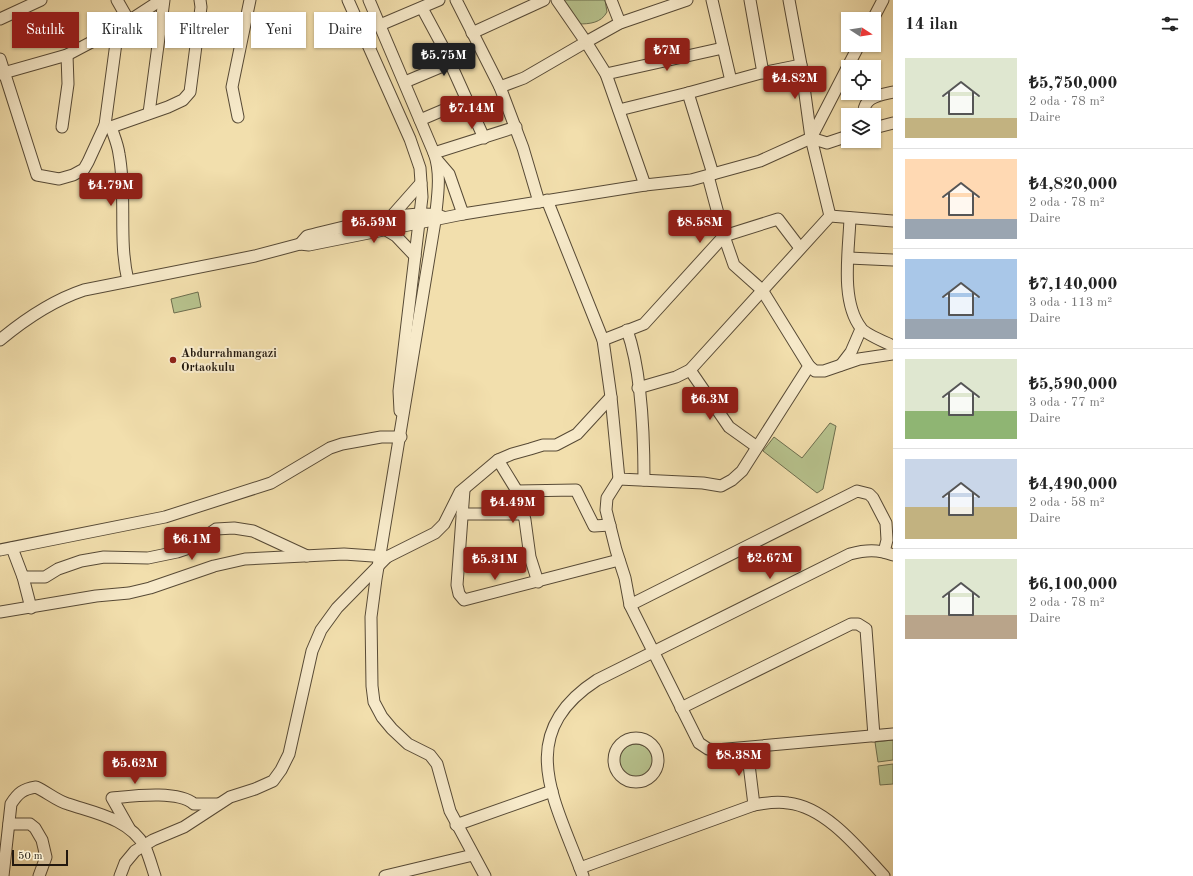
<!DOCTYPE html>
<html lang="tr">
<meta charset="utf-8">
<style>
:root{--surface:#fff;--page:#f6f6f6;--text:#222;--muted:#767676;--line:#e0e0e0;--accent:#8f2418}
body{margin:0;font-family:"Old Standard TT",serif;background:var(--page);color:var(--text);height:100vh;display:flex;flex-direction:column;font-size:15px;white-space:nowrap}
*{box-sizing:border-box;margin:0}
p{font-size:13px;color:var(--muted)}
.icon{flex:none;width:22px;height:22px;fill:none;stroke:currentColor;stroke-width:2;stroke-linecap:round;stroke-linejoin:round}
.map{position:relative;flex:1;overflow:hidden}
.side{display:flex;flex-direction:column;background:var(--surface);width:300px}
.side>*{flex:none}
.guide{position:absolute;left:12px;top:12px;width:380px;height:36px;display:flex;gap:8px}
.needle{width:26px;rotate:102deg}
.tools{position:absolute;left:841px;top:12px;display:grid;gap:8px}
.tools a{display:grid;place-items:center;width:40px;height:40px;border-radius:0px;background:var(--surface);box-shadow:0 1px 3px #0004;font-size:20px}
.scale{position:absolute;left:12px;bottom:10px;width:56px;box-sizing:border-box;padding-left:4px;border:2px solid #23190f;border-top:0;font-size:11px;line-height:14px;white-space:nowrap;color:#23190f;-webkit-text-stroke:3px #f7eaca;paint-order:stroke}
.price{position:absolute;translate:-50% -34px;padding:0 9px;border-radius:4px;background:var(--accent);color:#fff;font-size:13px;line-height:26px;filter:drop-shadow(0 1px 2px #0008)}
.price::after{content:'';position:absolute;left:50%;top:24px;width:12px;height:9px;margin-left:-6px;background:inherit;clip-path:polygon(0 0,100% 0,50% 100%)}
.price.current{background:#222;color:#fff}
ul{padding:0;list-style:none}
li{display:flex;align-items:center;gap:12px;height:100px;padding:0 12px}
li+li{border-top:1px solid var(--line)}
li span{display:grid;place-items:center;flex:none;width:112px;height:80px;border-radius:0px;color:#555}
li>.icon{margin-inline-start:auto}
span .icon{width:48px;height:48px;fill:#fffc;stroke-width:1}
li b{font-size:17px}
h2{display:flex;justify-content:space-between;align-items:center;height:48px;padding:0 12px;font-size:17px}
.tag{padding:0 14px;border-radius:0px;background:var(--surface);box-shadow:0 1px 3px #0004;font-size:14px;line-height:36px}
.tag.current{background:var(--accent);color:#fff}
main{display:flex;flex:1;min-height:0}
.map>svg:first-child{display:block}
.green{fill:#b7c28d;stroke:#6d6e4e}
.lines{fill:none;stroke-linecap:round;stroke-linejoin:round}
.minor-casing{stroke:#574a36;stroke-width:13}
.minor{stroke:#f7eaca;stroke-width:11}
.poi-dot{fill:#8f2418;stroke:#f7eaca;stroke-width:1.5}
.labels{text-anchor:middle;stroke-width:4;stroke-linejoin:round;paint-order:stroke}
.poi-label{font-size:12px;font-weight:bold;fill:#23190f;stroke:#f7eaca;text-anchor:start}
</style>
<main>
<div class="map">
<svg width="893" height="876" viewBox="0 0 893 876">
<rect width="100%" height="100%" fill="#f2dfad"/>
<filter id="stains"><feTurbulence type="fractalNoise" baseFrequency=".005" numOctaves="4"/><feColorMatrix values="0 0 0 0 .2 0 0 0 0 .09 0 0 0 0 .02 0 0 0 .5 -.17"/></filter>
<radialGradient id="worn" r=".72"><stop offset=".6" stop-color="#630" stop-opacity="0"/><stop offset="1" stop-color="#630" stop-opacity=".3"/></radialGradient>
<g class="green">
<path d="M563,0h42l2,12c-6,11 -17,12 -29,12z"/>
<polygon points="198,292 201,307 174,313 171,299"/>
<polygon points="830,423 836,426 823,489 817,493 763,451 774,437 802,458"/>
<polygon points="893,740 893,760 878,762 875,742"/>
<circle cx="636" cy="761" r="17"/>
<polygon points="893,764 893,784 880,785 878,766"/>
</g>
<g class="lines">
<defs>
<g id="minor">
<polyline points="117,0 129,21"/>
<polyline points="348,0 410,139 420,168 422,197 399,391 400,411"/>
<path d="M369,0l65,153c8,21 3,47 1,68l-59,358 -5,38 1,69 2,16 8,15 10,12 16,15 22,11 7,9 13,47 35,65"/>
<polyline points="456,0 500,87 523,148 539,202"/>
<polyline points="611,0 620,23"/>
<polyline points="712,0 731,81"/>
<polyline points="750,0 763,73"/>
<polyline points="789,0 801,65 811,138 827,143 848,136"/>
<polyline points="422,8 443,47 484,138"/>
<polyline points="0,19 41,0"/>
<polyline points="873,19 883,0"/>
<polyline points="380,25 439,0"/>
<polyline points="472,33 544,0"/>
<polyline points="0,59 37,175 59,179 73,175 84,169 88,162 105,125 118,28"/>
<polyline points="0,74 67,55 118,28 161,0"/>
<polyline points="606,74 723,48"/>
<polyline points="405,82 450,63"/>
<polyline points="500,87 524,78 586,42 557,0"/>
<polyline points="688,93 761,73 801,65"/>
<polyline points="619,110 688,93 713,174"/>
<polyline points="149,113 164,0"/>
<path d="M864,115c-2,-18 16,-20 29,-23"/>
<polyline points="238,117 232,87 250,0"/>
<polyline points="420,120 467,100"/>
<polyline points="105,125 111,127 168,107 183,100 190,92 201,7 200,0"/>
<polyline points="62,127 68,84 67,55"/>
<path d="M111,127c3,9 7,18 8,27 8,42 -1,85 9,127"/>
<polyline points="874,128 893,123"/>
<polyline points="811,138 830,216"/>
<polyline points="434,153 516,127"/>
<polyline points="437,160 449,174 463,214 645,185 691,180 760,161 811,138 859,45"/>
<polyline points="645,185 606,74 586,42 620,23 687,0"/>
<polyline points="547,200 603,340 611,397 619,479 703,483 721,486 732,480 742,471 809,366 762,290 734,265 724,236 708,176"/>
<polyline points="390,218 421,183"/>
<path d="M850,218c-1,32 -10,83 11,110 4,6 24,14 32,18"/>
<polyline points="386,230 396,236 415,256"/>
<path d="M300,244l7,-8c30,-7 110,-30 136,-19"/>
<polyline points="849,258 893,260"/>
<path d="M627,330c15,42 17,105 17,150"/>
<path d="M0,340c24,-20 54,-40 84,-50l171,-34 45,-12 9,1 154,-31"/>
<polyline points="603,340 644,324 724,236 778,219 800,248"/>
<polyline points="841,365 851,352 861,329"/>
<polyline points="809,366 815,371 824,371 859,359 893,354"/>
<polyline points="690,370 729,427 757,447"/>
<polyline points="638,388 676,377 690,370 830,216 893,221"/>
<polyline points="498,460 517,491 525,520 530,557 538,582"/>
<polyline points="619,479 607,498 606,510 616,550 625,578 630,605 699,743 708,749 716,750 893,734"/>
<polyline points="464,490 457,585 459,594 464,600 619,560"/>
<polyline points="517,491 576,490 594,526 610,525"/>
<polyline points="462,514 523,514"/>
<polyline points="12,548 23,577 31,608"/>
<polyline points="0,550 165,517 271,483 330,448 342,444 381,437 401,437"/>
<polyline points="23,577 45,577 58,569 81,561 104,557 148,558 177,552 189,548 216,529 234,528 253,531 307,556"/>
<polyline points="630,605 857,491 869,494 873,498 886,523 887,540 884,552"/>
<polyline points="0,612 96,596 129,593 150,588 214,566 245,559 344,554 387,557"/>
<polyline points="681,708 851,624 858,624 866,629 874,736"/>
<circle cx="636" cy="760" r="22"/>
<polyline points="747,748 754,805"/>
<polyline points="9,824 30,824 35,828 42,840 46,857 39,876"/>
<polyline points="456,825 552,791"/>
<path d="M129,828l-17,-30c21,-2 66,-8 82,6h24"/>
<path d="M580,868l174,-63c12,-2 22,-4 34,-2 38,4 71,46 96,73"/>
<path d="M3,876l8,-72c7,-11 12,-15 25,-17 11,5 21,14 32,17 27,9 62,15 77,43 4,9 7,20 10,29"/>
<polyline points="120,876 125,863 135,851 153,840 184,827 230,797 255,789 273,781 281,770 289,754 312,651 321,630 337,608 387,557 435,533 444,524 460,492 498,460 512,454 530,449 543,445 556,445 577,434 611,397"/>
<polyline points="385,876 473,855"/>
<path d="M583,876c-27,-74 -71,-141 14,-196l253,-126c15,-4 28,-5 43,1"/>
</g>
</defs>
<use href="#minor" class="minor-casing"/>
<use href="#minor" class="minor"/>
</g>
<circle class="poi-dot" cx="173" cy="360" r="4"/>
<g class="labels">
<g class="poi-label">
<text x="181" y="357">Abdurrahmangazi<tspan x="181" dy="14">Ortaokulu</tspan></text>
</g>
</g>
<rect width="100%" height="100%" filter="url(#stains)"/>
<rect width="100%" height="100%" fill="url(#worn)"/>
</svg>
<div class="tools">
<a><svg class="needle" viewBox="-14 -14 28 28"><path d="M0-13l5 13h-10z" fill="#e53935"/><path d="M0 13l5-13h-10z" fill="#767676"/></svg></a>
<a><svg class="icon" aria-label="locate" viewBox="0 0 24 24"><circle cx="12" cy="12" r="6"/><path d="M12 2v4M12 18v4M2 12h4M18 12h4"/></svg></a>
<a><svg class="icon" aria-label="layers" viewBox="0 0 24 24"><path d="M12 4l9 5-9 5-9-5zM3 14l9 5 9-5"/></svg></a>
</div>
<div class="scale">50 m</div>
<b class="price" style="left:667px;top:72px">₺7M</b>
<b class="price current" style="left:444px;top:77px">₺5.75M</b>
<b class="price" style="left:795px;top:100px">₺4.82M</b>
<b class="price" style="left:472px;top:130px">₺7.14M</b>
<b class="price" style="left:111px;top:207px">₺4.79M</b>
<b class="price" style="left:374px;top:244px">₺5.59M</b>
<b class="price" style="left:700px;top:244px">₺8.58M</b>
<b class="price" style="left:710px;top:421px">₺6.3M</b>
<b class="price" style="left:513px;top:524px">₺4.49M</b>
<b class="price" style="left:192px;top:561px">₺6.1M</b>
<b class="price" style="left:770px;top:580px">₺2.67M</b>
<b class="price" style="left:495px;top:581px">₺5.31M</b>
<b class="price" style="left:739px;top:777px">₺8.38M</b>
<b class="price" style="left:135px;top:785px">₺5.62M</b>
<div class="guide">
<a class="tag current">Satılık</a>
<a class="tag">Kiralık</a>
<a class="tag">Filtreler</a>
<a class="tag">Yeni</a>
<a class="tag">Daire</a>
</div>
</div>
<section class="side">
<h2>14 ilan<svg class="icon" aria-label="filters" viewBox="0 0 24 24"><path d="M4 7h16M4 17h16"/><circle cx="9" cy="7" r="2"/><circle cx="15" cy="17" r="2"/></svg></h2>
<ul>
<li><span style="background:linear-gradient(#dfe7d0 75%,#c2b280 0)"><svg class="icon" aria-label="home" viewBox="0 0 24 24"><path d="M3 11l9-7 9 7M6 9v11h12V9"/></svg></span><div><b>₺5,750,000</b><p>2 oda · 78 m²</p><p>Daire</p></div></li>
<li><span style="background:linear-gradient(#ffd9b3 75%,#9aa5b1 0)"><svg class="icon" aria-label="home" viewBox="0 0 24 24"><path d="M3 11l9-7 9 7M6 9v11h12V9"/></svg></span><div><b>₺4,820,000</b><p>2 oda · 78 m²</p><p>Daire</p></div></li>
<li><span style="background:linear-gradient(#a9c7e8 75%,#9aa5b1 0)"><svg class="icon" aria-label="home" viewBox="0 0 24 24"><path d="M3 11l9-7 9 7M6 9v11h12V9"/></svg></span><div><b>₺7,140,000</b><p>3 oda · 113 m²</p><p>Daire</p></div></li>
<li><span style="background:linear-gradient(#dfe7d0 65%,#8fb573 0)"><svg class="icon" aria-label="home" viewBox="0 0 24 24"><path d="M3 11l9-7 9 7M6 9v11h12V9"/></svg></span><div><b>₺5,590,000</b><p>3 oda · 77 m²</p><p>Daire</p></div></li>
<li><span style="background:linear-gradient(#c9d6e8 60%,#c2b280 0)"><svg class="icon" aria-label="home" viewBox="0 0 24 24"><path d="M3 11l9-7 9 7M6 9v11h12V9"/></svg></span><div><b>₺4,490,000</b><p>2 oda · 58 m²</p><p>Daire</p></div></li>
<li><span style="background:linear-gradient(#dfe7d0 70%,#b9a48a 0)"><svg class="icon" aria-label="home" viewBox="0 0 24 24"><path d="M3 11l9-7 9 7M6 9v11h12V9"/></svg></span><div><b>₺6,100,000</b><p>2 oda · 78 m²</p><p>Daire</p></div></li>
</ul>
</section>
</main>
